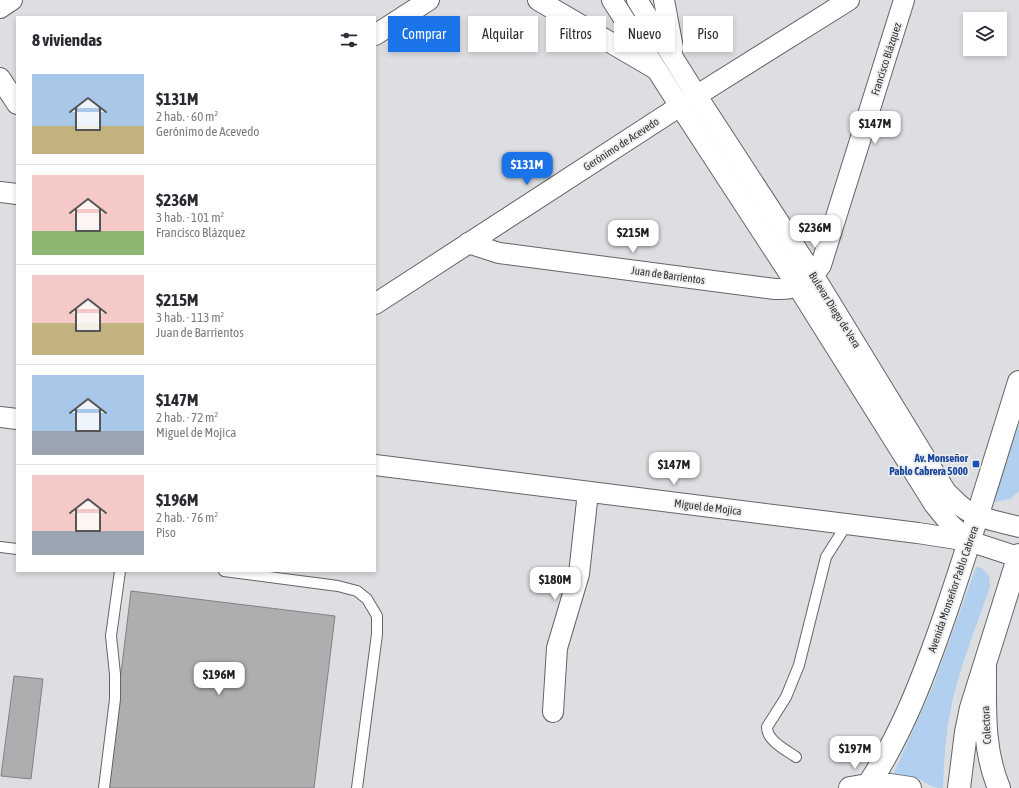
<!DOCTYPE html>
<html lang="es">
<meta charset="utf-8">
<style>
:root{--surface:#fff;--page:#f2f2f3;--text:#2b2b33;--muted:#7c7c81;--line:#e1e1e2;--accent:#1a73e8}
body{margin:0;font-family:"Asap Condensed",sans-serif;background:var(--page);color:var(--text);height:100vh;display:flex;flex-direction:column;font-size:15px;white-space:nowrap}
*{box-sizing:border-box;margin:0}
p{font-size:13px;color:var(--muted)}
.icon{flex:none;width:22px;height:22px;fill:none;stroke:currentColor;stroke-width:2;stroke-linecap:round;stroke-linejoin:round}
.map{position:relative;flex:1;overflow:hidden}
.panel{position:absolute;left:16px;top:16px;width:360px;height:556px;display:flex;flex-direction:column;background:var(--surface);border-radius:0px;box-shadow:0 2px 6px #0003}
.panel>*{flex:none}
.hud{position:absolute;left:388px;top:16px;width:380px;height:36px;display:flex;gap:8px}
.fabs{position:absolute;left:963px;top:12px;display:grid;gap:8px}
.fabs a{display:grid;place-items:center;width:44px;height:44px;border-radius:0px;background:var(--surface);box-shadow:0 2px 6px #0003;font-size:20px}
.price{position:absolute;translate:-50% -34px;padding:0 9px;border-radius:8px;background:#fff;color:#222;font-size:13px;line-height:26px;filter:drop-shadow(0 1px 2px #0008)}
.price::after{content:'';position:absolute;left:50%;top:24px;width:12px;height:9px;margin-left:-6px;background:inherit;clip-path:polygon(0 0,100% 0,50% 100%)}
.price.active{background:var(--accent);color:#fff}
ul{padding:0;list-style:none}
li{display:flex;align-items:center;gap:12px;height:100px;padding:0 16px}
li+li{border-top:1px solid var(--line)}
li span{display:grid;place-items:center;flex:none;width:112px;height:80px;border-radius:0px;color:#555}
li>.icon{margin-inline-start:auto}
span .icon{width:48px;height:48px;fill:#fffc;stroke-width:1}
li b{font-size:17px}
h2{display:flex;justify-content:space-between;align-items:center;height:48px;padding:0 16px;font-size:17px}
.pill{padding:0 14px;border-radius:0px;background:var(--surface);box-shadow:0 2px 6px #0003;font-size:14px;line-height:36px}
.pill.active{background:var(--accent);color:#fff}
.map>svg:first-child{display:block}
.green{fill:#b1cfee}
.building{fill:#aeadaf;stroke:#828284}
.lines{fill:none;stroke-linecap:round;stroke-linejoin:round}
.service-casing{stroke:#646567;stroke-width:12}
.minor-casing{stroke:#646567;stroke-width:22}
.tertiary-casing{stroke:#646567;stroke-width:24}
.secondary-casing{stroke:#646567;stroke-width:24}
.primary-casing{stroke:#646567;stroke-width:24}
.service{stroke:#fff;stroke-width:10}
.minor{stroke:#fff;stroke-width:20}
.tertiary{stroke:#fff;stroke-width:22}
.secondary{stroke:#fff;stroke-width:22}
.primary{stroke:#fff;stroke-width:22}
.transit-dot{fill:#1a4fb4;stroke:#eaecee;stroke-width:1.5}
.labels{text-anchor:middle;stroke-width:3.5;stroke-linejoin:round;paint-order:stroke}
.street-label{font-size:11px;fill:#313132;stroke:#eaecee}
.transit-label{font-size:11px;font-weight:bold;fill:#164399;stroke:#eaecee;text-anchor:end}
</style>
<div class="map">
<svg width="1019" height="788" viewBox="0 0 1019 788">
<rect width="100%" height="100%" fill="#dddee1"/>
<g class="green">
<polygon points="1019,424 1019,491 1010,499 994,502"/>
<path d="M976,567l6,1 7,8 1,11c-15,43 -33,86 -41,131 -4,23 -5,47 -6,70 -14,0 -15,-6 -27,-10 -8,-2 -16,-2 -23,-3l40,-89z"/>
</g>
<g class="building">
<polygon points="131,591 335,616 314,788 107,788"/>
<polygon points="14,676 43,679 31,779 1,776"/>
</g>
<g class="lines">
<defs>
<g id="service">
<polyline points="0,547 17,549"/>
<polyline points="224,571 338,586 357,591 367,599 377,616 377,634 357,788"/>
<path d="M796,757c-10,-7 -29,-16 -29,-30l19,-30 13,-32 27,-108 21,-33"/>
<polyline points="104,788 115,699 115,674 111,636 120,571"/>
</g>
<g id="minor">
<polyline points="538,0 654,68"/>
<polyline points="612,0 680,106 798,287 934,504 951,525 969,541"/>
<path d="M637,0l60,96 117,180 132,216c7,6 13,14 22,19 15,9 34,11 51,16"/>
<polyline points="664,0 673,48"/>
<polyline points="0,8 12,0"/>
<polyline points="375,35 429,0"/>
<polyline points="0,78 17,104"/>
<polyline points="0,192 17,194"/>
<path d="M468,243l31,10 276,36c23,1 33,-5 46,-24l83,-265"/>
<polyline points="375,304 680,106 849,0"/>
<polyline points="0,417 17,419"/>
<polyline points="375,465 918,533 969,541 1018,557"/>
<polyline points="553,712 557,648 579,574 588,492"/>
</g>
<polyline id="tertiary" points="850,788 868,785"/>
<path id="secondary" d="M985,669c0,41 -2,81 14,119"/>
<g id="primary">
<polyline points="868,785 890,785 910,788"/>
<path d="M866,788c36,-53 59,-115 80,-176 26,-76 49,-153 73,-230"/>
<polyline points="959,788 966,732 971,708 1019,555"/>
</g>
</defs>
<use href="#service" class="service-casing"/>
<use href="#minor" class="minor-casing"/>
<use href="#tertiary" class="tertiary-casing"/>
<use href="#secondary" class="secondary-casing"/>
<use href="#primary" class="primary-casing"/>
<use href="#service" class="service"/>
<use href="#minor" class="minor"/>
<use href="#tertiary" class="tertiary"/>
<use href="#secondary" class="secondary"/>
<use href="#primary" class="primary"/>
</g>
<rect class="transit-dot" x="972" y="460" width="8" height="8" rx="2"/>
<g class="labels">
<g class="street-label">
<text transform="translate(886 59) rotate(-72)" y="4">Francisco Blázquez</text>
<text transform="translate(621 144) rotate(-33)" y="4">Gerónimo de Acevedo</text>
<text transform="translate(668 275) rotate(8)" y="4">Juan de Barrientos</text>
<text transform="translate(835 310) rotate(58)" y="4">Bulevar Diego de Vera</text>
<text transform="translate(708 507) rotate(7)" y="4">Miguel de Mojica</text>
<text transform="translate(953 589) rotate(-71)" y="4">Avenida Monseñor Pablo Cabrera</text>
<text transform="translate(986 725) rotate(-93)" y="4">Colectora</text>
</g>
<g class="transit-label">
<text x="968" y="462">Av. Monseñor<tspan x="968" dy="13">Pablo Cabrera 5000</tspan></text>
</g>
</g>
</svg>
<div class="fabs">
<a><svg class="icon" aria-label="layers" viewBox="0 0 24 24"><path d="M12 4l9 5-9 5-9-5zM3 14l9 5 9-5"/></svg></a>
</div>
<b class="price" style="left:875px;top:145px">$147M</b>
<b class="price active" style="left:527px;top:186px">$131M</b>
<b class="price" style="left:815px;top:249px">$236M</b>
<b class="price" style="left:633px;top:254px">$215M</b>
<b class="price" style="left:674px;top:486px">$147M</b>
<b class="price" style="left:555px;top:601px">$180M</b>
<b class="price" style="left:219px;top:696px">$196M</b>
<b class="price" style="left:855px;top:770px">$197M</b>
<div class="hud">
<a class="pill active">Comprar</a>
<a class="pill">Alquilar</a>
<a class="pill">Filtros</a>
<a class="pill">Nuevo</a>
<a class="pill">Piso</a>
</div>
<section class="panel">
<h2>8 viviendas<svg class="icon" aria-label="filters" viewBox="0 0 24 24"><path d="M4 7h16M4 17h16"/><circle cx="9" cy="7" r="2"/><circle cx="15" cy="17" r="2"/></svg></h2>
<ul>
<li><span style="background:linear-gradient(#a9c7e8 65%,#c2b280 0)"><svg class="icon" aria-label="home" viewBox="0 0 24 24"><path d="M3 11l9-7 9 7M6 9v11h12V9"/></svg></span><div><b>$131M</b><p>2 hab. · 60 m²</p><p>Gerónimo de Acevedo</p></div></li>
<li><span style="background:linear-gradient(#f6c9c9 70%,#8fb573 0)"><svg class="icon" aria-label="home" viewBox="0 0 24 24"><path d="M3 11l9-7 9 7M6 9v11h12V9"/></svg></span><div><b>$236M</b><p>3 hab. · 101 m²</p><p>Francisco Blázquez</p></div></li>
<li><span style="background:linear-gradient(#f6c9c9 60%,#c2b280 0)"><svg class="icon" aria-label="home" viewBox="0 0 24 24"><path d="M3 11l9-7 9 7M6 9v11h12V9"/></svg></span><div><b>$215M</b><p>3 hab. · 113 m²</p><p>Juan de Barrientos</p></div></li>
<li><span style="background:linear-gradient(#a9c7e8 70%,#9aa5b1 0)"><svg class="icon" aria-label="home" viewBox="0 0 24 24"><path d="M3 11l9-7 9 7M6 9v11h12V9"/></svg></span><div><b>$147M</b><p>2 hab. · 72 m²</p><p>Miguel de Mojica</p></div></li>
<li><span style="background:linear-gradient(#f6c9c9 70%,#9aa5b1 0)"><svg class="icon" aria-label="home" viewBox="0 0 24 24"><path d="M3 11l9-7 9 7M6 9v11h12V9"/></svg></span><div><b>$196M</b><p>2 hab. · 76 m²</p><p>Piso</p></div></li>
</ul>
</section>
</div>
